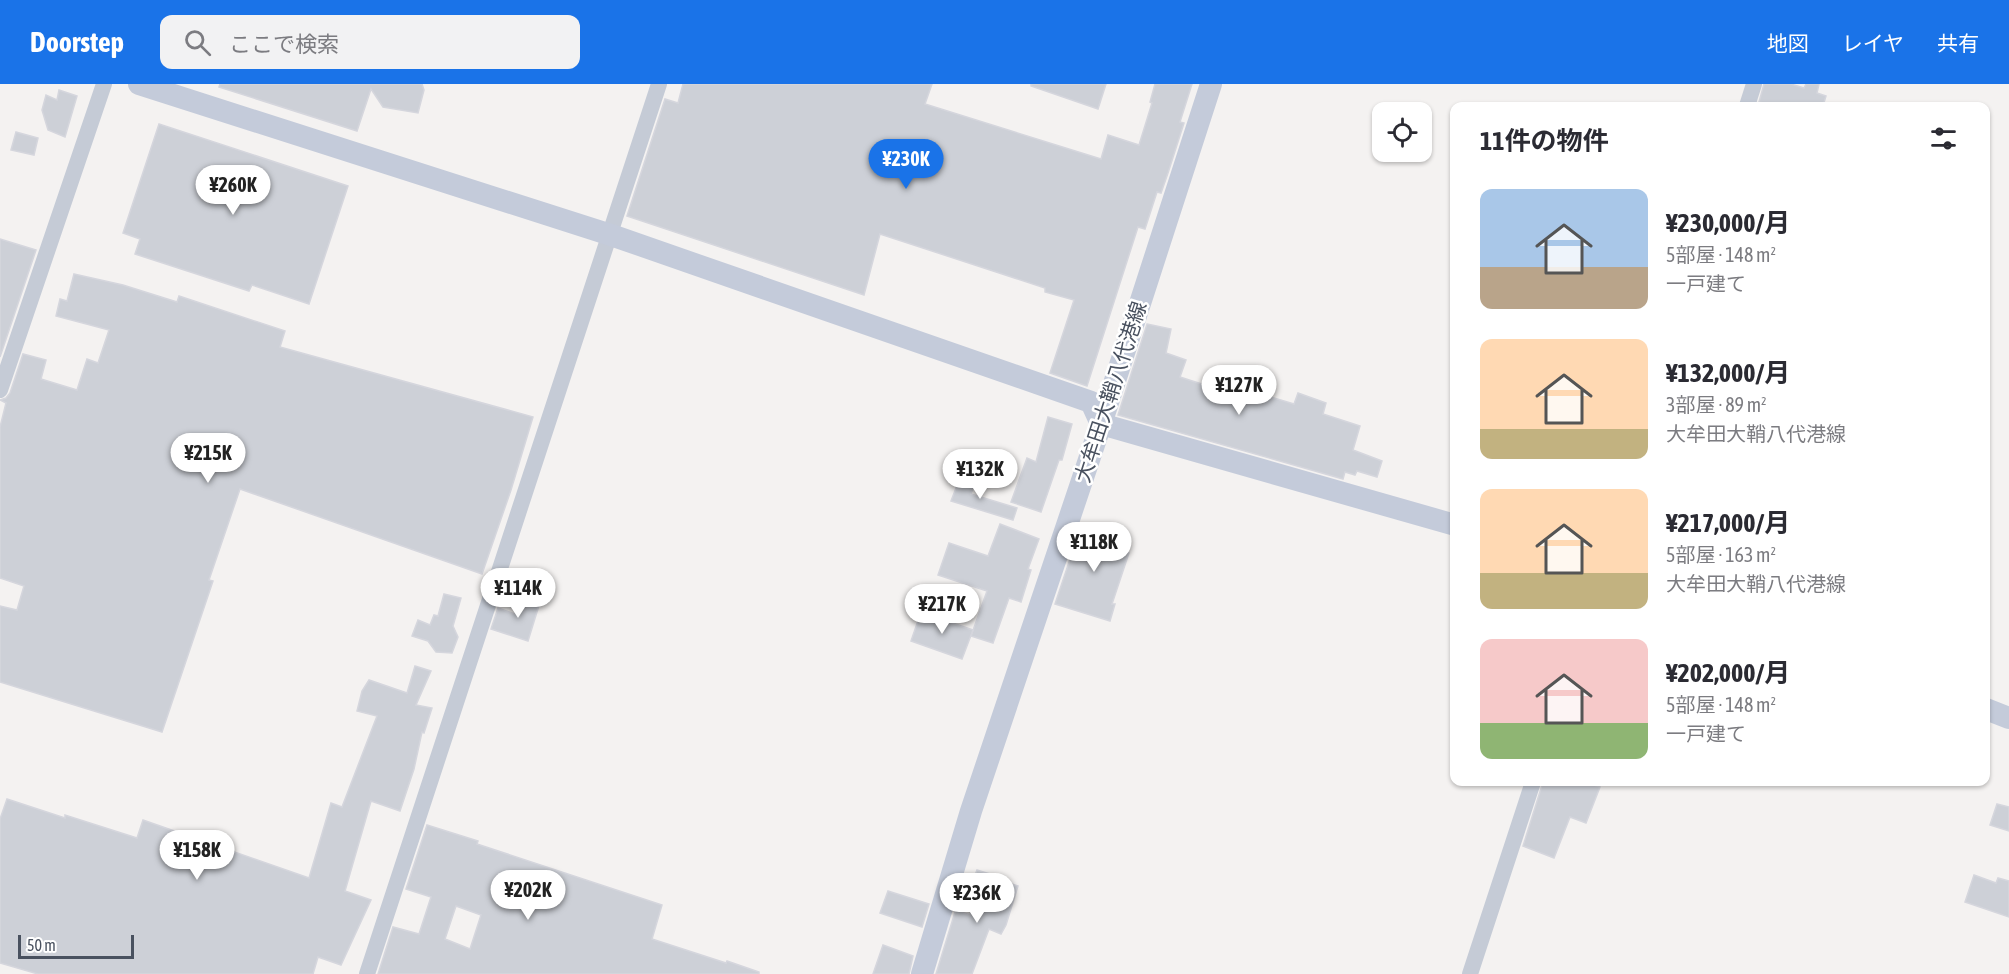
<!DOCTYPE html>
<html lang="ja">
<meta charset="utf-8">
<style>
:root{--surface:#fff;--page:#f2f2f3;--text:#2b2b33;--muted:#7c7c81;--accent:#1a73e8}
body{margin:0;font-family:"Asap Condensed","Noto Sans JP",sans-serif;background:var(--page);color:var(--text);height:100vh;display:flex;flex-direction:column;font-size:22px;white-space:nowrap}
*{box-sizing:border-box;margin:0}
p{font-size:20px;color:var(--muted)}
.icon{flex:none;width:33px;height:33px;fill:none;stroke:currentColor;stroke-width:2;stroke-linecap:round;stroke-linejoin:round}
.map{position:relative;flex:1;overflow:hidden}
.side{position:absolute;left:1450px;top:18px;width:540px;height:684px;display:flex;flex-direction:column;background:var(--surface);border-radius:12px;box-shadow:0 2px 4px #0004}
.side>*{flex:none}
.tools{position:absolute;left:1372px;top:18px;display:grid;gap:12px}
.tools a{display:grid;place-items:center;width:60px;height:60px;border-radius:12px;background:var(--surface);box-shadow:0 2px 4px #0004;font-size:30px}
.scale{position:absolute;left:18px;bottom:15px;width:116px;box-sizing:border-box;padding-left:6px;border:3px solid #49515f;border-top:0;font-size:16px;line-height:21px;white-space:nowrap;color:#49515f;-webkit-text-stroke:4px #fff;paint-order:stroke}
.price{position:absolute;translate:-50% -51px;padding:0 14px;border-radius:21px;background:#fff;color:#222;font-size:20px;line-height:39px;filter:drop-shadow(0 2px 3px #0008)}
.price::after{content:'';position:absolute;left:50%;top:36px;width:18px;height:14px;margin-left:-9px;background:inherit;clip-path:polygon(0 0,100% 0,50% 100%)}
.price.current{background:var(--accent);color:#fff}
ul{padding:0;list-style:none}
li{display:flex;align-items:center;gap:18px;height:150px;padding:0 30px}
li span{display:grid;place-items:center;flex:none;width:168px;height:120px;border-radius:12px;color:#555}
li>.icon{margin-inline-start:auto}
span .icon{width:72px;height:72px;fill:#fffc;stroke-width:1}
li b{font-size:26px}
h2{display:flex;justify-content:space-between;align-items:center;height:72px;padding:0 30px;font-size:26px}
header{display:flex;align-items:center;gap:36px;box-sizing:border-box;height:84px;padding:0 30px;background:var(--accent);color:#fff}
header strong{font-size:28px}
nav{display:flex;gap:33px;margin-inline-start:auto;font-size:21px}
.search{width:420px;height:54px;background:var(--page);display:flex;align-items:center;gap:15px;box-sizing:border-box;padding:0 21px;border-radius:12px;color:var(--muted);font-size:22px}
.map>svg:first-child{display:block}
.building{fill:#cdd0d7;stroke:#d5d6dd;stroke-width:1.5;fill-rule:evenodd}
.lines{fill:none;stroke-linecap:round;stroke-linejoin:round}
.minor{stroke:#c5cbd6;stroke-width:16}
.secondary{stroke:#c4cbda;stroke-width:22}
.labels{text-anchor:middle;stroke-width:5;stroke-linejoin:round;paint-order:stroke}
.street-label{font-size:21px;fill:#49515f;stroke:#fff}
</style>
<header>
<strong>Doorstep</strong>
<div class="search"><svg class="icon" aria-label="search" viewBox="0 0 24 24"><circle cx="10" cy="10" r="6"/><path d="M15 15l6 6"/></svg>ここで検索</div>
<nav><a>地図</a><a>レイヤ</a><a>共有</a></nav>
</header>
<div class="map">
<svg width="2009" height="890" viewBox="0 0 2009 890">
<rect width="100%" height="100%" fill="#f4f2f1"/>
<g class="building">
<polygon points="220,0 422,0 424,6 418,29 383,23 371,5 357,47 219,3"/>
<polygon points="683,0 932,0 925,20 1101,75 1108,51 1139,61 1152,19 1150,18 1155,0 1192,0 1180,38 1184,39 1168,89 1161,109 1157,108 1145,145 1138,143 1087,302 1050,289 1074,216 1045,208 1045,204 880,150 864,211 627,132 665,15 678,19"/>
<polygon points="1031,0 1106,0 1098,25 1031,2"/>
<polygon points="1764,0 1791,0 1804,4 1806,0 1819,0 1817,9 1826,12 1823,22 1775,22 1759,18"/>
<polygon points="59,6 77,12 65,53 48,46 42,26 46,11 57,16"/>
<polygon points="159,40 348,102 309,220 252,201 249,207 135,170 140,155 123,149"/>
<polygon points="16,48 38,54 34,71 11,66"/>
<polygon points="0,155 36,166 0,273"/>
<polygon points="74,190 123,201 177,218 179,212 285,247 280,263 533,333 511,406 482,490 240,405 209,496 213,497 162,648 0,598 0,522 17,526 24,502 0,494 0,343 6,319 0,316 6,314 10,309 23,270 46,276 41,295 77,306 87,275 98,279 109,246 56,232 60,215 67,217"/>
<polygon points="1147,240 1171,245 1166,269 1186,276 1180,293 1245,314 1248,306 1294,320 1298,309 1326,319 1323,330 1360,342 1353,366 1382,377 1377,393 1357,387 1355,391 1345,388 1343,395 1118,331"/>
<polygon points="1048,333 1072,340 1062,376 1059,376 1041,428 1011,418 1027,374 1036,378"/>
<polygon points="961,391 976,396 971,410 1017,424 1013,436 951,417"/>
<polygon points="1088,439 1129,453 1123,467 1129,469 1112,520 1115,520 1110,537 1055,520 1077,454 1083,457"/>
<polygon points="1000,440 1039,455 1028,485 1031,486 1021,518 1009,514 993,559 971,552 987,507 938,491 949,459 988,472"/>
<polygon points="444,510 461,514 453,542 458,553 452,569 436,568 428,557 412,552 418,536 430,541 434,531 438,532"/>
<polygon points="524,510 541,515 528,557 491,545 498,524 518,531"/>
<polygon points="921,528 973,546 962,575 911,557"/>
<polygon points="415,582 431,587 416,621 432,624 424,649 422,648 414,685 400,727 371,717 345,807 371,816 341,881 318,873 313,890 38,890 0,879 0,735 7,715 65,734 65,731 137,754 143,736 309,794 331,719 342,723 377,632 357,627 362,607 369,596 407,609"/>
<polygon points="1543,698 1584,698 1600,703 1586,739 1570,733 1554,774 1523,762"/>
<polygon points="1997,720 2009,723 2009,747 1990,741"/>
<path d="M427,741l51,16 -1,3 185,61 -10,34 74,24 1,-2 32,11v2h-381l15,-47 26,7 12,-37 -25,-8zM456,822l25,9 -11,34 -25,-10z"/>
<polygon points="977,786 993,791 992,793 1018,802 1006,841 1001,850 989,845 972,890 936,890 955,828 956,826 970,831 977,801 972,799"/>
<polygon points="1974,791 1996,799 1998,794 2009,797 2009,833 1965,818"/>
<polygon points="888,807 929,820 922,843 880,829"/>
<polygon points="883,861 913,872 909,890 873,890"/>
</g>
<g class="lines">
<g class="minor">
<polyline points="1747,22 1754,0"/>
<polyline points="0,306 104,0"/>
<polyline points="367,890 659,0"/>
<polyline points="1470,890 1533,698"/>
</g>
<g class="secondary">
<polyline points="139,0 611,151 1091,318 1101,340"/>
<polyline points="1101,340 1455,441"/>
<polyline points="1986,625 2009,634"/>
<polyline points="922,890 971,727 1101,340 1211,0"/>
</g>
</g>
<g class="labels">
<g class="street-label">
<text transform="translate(1111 308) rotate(-72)" y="7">大牟田大鞘八代港線</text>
</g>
</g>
</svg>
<div class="tools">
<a><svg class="icon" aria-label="locate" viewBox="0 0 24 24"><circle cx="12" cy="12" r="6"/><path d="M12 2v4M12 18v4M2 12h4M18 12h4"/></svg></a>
</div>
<div class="scale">50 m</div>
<b class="price current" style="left:906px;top:106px">¥230K</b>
<b class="price" style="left:233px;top:132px">¥260K</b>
<b class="price" style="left:1239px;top:332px">¥127K</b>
<b class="price" style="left:208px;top:400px">¥215K</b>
<b class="price" style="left:980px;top:416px">¥132K</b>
<b class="price" style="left:1094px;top:489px">¥118K</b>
<b class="price" style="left:518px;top:535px">¥114K</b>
<b class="price" style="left:942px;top:551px">¥217K</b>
<b class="price" style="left:197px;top:797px">¥158K</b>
<b class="price" style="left:528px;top:837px">¥202K</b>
<b class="price" style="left:977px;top:840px">¥236K</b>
<section class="side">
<h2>11件の物件<svg class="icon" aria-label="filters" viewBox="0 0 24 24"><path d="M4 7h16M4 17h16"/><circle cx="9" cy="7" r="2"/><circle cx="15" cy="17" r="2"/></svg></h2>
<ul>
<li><span style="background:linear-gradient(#a9c7e8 65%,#b9a48a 0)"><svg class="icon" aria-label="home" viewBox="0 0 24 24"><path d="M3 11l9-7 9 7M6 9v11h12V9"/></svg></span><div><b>¥230,000/月</b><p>5部屋 · 148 m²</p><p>一戸建て</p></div></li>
<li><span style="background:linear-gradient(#ffd9b3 75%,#c2b280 0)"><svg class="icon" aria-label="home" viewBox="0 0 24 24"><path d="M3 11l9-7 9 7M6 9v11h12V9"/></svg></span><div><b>¥132,000/月</b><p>3部屋 · 89 m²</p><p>大牟田大鞘八代港線</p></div></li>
<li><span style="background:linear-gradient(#ffd9b3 70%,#c2b280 0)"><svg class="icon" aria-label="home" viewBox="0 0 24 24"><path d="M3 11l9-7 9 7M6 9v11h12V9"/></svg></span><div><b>¥217,000/月</b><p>5部屋 · 163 m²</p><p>大牟田大鞘八代港線</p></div></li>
<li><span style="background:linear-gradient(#f6c9c9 70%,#8fb573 0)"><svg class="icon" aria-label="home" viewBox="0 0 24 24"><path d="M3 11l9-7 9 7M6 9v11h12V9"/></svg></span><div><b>¥202,000/月</b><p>5部屋 · 148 m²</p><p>一戸建て</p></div></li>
</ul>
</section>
</div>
